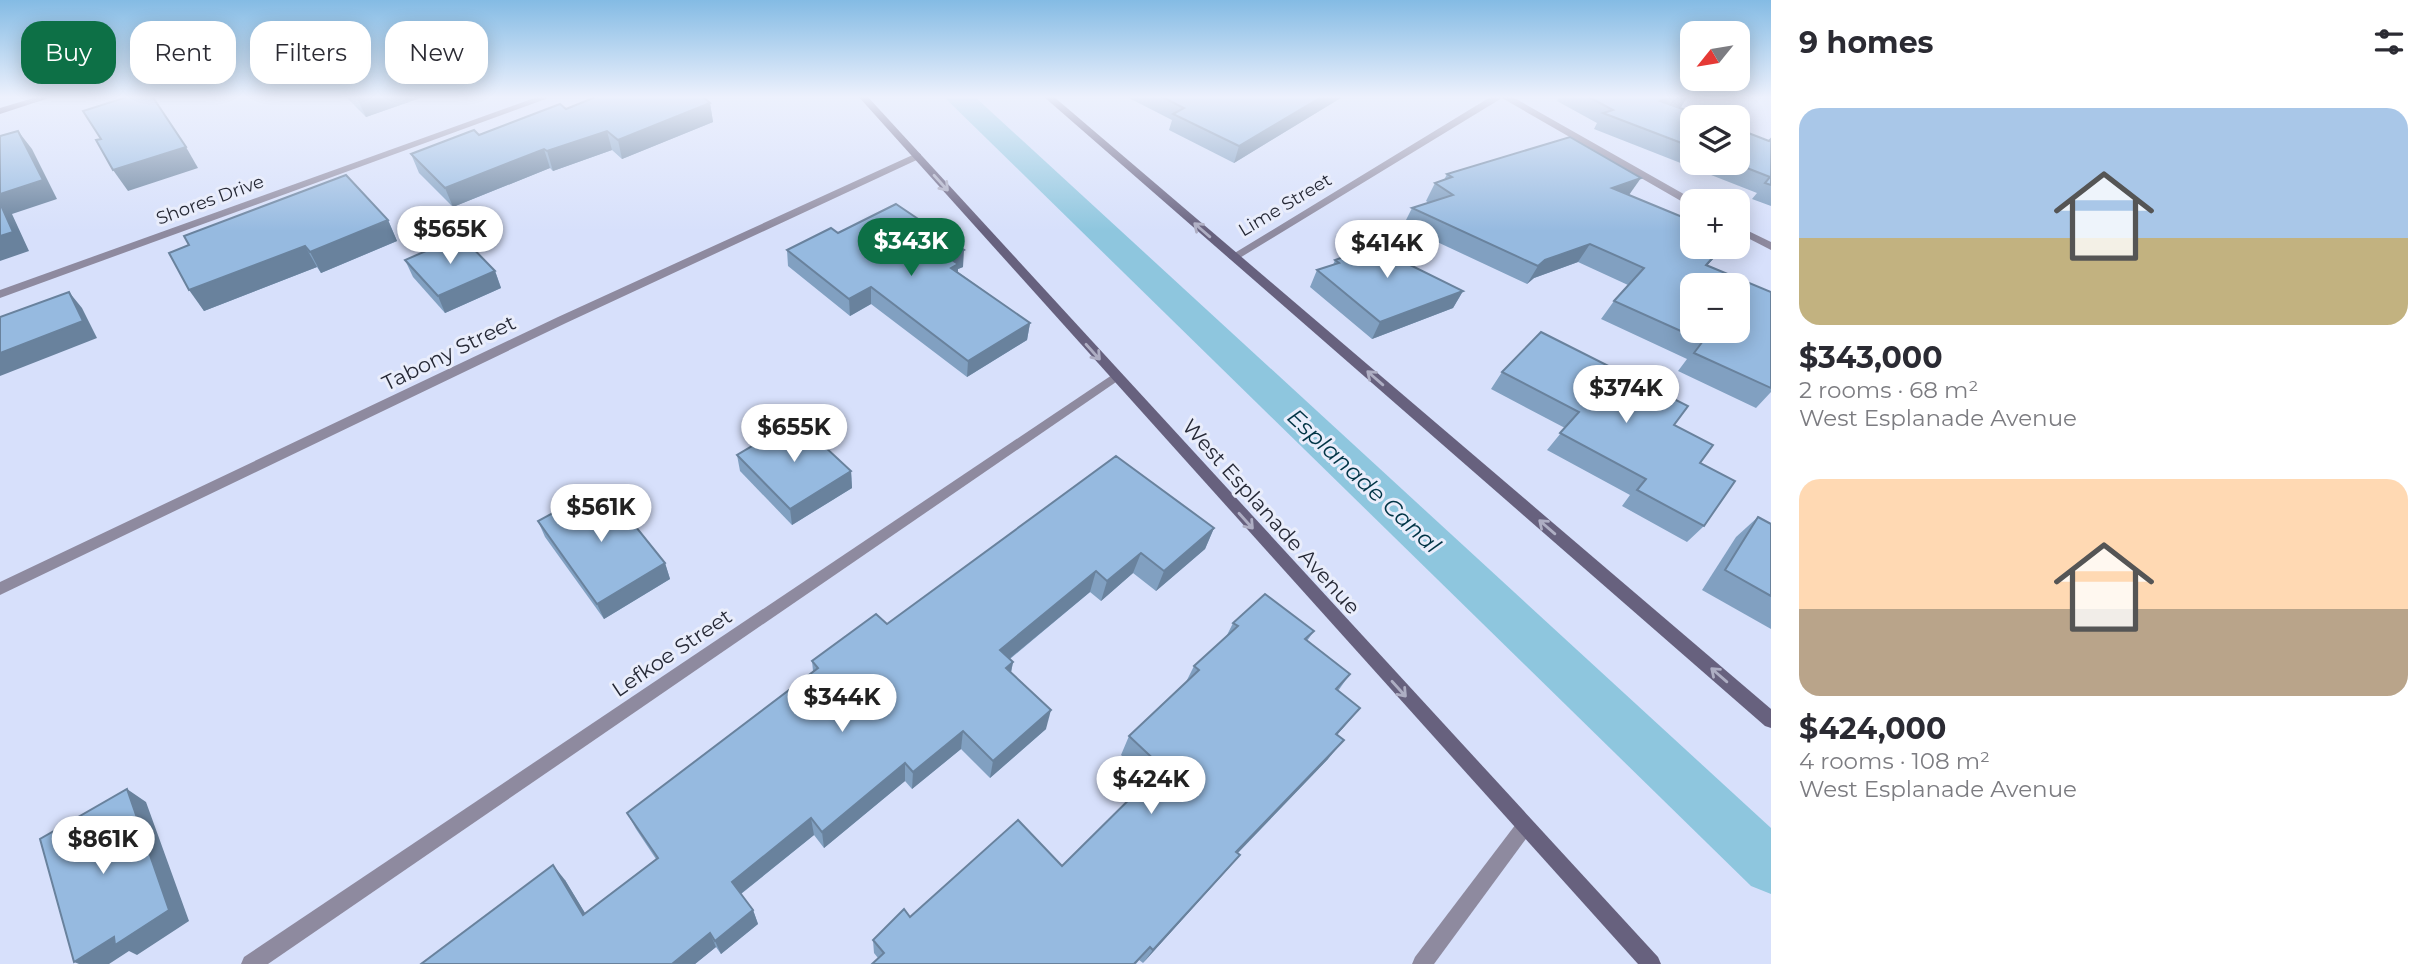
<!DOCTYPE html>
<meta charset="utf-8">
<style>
:root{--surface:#fff;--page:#f2f2f3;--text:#2b2b33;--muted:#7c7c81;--accent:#0d7046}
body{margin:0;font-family:Montserrat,sans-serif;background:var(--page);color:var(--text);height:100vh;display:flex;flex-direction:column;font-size:26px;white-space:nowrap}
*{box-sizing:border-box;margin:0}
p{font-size:23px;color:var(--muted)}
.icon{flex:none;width:38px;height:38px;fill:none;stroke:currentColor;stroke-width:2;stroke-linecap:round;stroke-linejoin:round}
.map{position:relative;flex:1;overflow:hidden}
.side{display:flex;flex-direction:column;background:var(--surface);width:665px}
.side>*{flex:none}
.guide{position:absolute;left:21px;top:21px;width:665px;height:63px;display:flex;gap:14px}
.needle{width:46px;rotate:240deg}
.controls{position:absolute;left:1680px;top:21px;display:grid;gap:14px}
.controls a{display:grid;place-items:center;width:70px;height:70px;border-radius:14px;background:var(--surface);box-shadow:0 4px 18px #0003;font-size:35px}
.price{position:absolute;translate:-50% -60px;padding:0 16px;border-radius:24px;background:#fff;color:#222;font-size:23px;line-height:46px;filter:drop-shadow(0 2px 4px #0008)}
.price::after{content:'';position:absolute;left:50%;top:42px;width:21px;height:16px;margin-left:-10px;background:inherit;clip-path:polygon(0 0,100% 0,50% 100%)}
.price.selected{background:var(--accent);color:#fff}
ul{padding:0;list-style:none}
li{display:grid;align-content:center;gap:14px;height:371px;padding:0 28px}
li span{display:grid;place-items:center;height:217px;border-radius:21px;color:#555}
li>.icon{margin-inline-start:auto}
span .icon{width:126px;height:126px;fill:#fffc;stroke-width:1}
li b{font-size:30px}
h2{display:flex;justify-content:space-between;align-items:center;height:84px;padding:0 28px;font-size:30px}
.tag{padding:0 24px;border-radius:21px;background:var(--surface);box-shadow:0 4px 18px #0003;font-size:24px;line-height:63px}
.tag.selected{background:var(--accent);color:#fff}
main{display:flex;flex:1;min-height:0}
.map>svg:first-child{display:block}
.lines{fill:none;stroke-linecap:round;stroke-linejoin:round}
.canal{fill:#8ec6de;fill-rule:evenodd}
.street{fill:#8e8a9f;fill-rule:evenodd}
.secondary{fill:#67617e;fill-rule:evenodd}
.wall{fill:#81a0c1}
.shaded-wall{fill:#69829d}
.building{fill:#96bae0;stroke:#69829d;stroke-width:2;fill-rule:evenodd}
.oneway{stroke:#aeaec3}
.labels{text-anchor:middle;stroke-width:6;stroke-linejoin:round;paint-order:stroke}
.far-street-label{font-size:18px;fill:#262936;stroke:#e9edfb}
.street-label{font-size:21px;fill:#262936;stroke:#e9edfb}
.water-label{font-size:23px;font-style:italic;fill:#003445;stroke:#e9edfb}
</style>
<main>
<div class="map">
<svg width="1771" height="964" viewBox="0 0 1771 964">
<rect width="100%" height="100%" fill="#d7e0fb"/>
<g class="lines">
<polygon class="canal" points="943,96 974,96 1771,828 1771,894 1751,886"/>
<g class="street">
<polygon points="540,96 554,96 0,298 0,290"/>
<polygon points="1492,96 1511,96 1696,201 1692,201 1692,206 1688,205 1502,98 1238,259 1230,259 1228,257"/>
<polygon points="917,153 921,154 921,158 566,323 0,595 0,582 558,317"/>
<polygon points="1738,226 1771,242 1771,250 1738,233"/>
<polygon points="1115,373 1119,374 1121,377 1119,380 268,964 241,964 244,957"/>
<polygon points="1525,817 1531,820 1534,826 1531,832 1434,964 1412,964 1415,957 1519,820"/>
</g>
<g class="secondary">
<polygon points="40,96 55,96 0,114 0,108"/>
<polygon points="858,96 867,96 1658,957 1661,964 1638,964"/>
<polygon points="1043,96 1053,96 1771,709 1771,728 1765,726"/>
</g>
</g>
<g class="wall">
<polygon points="345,96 426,96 366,117"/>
<polygon points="1125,96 1344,96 1234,163 1169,130 1172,120"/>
<polygon points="1560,96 1688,96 1681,107 1678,107 1692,117 1692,163 1738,163 1771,139 1771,206 1752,199 1757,193 1594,129 1597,123 1557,101"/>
<polygon points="710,103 713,122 622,159 612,150 553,171 550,168 453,207 419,173 411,154 566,109"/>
<polygon points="1447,174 1629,195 1714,258 1707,265 1771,292 1771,392 1756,408 1678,371 1687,359 1601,319 1614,301 1628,285 1578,262 1534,278 1527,284 1418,233 1404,262 1463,291 1453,308 1372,339 1310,287 1317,270 1333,265 1335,260 1415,232 1403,226 1412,208 1429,203 1426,201 1435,183 1444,180"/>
<polygon points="388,220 397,241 321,273 317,267 204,311 169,253"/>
<polygon points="838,233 963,267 958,269 958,272 1030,323 1027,340 967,377 871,304 850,316 788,266 787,250"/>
<polygon points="405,260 495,271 501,288 445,313 413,277"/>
<polygon points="1502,372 1674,425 1700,463 1704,526 1687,542 1622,506 1630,495 1547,450 1565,428 1491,389"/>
<polygon points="737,455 851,471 852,488 792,525 740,471"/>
<polygon points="1758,517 1771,524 1771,629 1702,590 1736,537"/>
<polygon points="538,521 665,563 670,579 604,619 545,537"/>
<polygon points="1214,528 1205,549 1156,591 1133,573 1101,601 1090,592 1010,659 1013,662 1011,673 1046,729 990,778 961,749 912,789 905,781 824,848 814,835 741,894 753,910 758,924 721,954 716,947 695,964 421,964 565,880 585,913 656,859 636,829 627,813 813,671 812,661 887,624"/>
<polygon points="1233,623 1314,631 1307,641 1350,674 1338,691 1360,708 1337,735 1328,759 1238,853 1240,855 1227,870 1143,963 1139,960 1136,964 872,964 878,958 874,953 873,940 910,917 1062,866 1149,780 1121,755 1129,736 1186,682 1194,666 1226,637"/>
</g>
<g class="shaded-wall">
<polygon points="356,96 426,96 366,117"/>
<polygon points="1323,96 1344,96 1234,163 1239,146"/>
<polygon points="1671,96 1688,96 1681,107 1650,117 1660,101"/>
<polygon points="710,103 713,122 622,159 618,140"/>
<polygon points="18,131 32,149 57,199 12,214 29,251 0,261 0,194"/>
<polygon points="607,131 612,150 553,171 547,151"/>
<polygon points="186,147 198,168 128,191 113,170"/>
<polygon points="544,149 550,168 453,207 445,188"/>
<polygon points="1641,178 1629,195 1612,188"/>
<polygon points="388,220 397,241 321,273 310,252"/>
<polygon points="1590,244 1578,262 1534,278 1527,284 1538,266 1545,260"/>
<polygon points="305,246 317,267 204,311 189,290"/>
<polygon points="1723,247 1714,258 1691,283 1706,265"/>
<polygon points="964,250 963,267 958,269 957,281 950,285 949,258"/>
<polygon points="495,271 501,288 445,313 438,296"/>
<polygon points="871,287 871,304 850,316 849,299"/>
<polygon points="1463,291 1453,308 1372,339 1380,322"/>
<polygon points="69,292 82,308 97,338 0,376 0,353"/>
<polygon points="1030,323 1027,340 967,377 968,361"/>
<polygon points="851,471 852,488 792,525 790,509"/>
<polygon points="1214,528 1205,549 1156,591 1164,571"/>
<polygon points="1141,553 1133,573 1101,601 1107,581"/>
<polygon points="665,563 670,579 604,619 597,604"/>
<polygon points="1096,571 1090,592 997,669 1000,650"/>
<polygon points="1013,662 1009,681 1006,668"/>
<polygon points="1360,708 1344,727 1321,752 1336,734"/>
<polygon points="1051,710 1046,729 990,778 993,761"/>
<polygon points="963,731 961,749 912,789 913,772"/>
<polygon points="1344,740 1328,759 1224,867 1236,852"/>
<polygon points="905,763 905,781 824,848 822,832"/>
<polygon points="127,789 146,802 189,921 137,955 129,951 109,964 79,964 74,962"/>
<polygon points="811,818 814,835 738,896 732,882"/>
<polygon points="1240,855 1227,870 1143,963 1153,950"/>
<polygon points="553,865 565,880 594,928 583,915"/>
<polygon points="753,910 758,924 721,954 715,941"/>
<polygon points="710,933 716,947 695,964 672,964"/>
</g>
<g class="building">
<polygon points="130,96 152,96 186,147 113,170 96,140 101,139 83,111"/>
<polygon points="598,96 702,96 710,103 618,140 607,131 547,151 544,149 445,188 411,154 474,130 479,135 560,104 566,109"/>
<polygon points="1160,96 1323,96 1239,146 1173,114 1184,108"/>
<polygon points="1587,96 1674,96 1660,101 1705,117 1692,117 1692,147 1603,113 1613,110"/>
<polygon points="1738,129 1769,141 1771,139 1771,185 1765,183 1770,177 1734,163 1738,163"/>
<polygon points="18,131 43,180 0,194 0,136"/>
<path d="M1570,137l71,41 -29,10 80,33v26h30l-16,18 65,27v96l-77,-35 9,-12 -89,-40 30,-33 -54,-24 -45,16 -7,6 -126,-58 41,-13 -18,-12 17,-6 -5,-3zM1692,285h46v46h-46z"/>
<polygon points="346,175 388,220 310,252 305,246 189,290 169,253 189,245 184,236"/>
<polygon points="0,203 13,232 0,236"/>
<polygon points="896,204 964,250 949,258 958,264 951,268 1030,323 968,361 871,287 849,299 787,250 831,228 838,233"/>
<polygon points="1419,230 1404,262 1463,291 1380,322 1317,270 1339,263 1335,260"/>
<polygon points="461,236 495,271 438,296 405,260"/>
<polygon points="69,292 83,321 0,353 0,317"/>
<polygon points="1541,332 1688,406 1674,425 1713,445 1700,463 1735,481 1704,526 1637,490 1646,479 1560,433 1579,412 1502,372"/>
<polygon points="796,420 851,471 790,509 737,455"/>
<polygon points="1116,456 1214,528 1164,571 1141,553 1107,581 1096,571 1000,650 1013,662 1006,668 1051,710 993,761 963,731 913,772 905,763 822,832 811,818 732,882 753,910 715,941 710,933 672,964 421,964 553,865 583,915 658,858 627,813 818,668 812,661 876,614 887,624"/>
<polygon points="603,486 665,563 597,604 538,521"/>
<polygon points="1758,517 1771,524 1771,596 1725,570"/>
<polygon points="1265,594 1314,631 1305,639 1350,674 1336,689 1360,708 1336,734 1344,740 1236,852 1240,855 1153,950 1150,947 1134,964 872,964 884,953 873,940 904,909 910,917 1018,820 1062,866 1162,767 1129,736 1199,670 1194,666 1238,626 1233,623"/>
<polygon points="127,789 169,910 115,945 114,937 74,962 40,839"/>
</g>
<defs><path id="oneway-shaft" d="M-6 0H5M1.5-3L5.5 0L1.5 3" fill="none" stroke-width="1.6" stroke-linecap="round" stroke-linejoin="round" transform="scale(1.75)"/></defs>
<g class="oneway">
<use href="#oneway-shaft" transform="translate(941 183) rotate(48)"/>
<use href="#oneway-shaft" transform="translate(1202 230) rotate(-139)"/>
<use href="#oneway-shaft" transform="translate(1093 352) rotate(48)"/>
<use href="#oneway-shaft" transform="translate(1375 378) rotate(-139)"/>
<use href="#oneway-shaft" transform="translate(1246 521) rotate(48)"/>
<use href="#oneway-shaft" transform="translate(1547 527) rotate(-139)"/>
<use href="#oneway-shaft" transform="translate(1719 675) rotate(-139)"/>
<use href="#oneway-shaft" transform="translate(1399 689) rotate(48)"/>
</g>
<linearGradient id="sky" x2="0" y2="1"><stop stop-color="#84bbe4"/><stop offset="0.42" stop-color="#edf1fd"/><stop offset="1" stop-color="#edf1fd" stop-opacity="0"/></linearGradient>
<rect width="1771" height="231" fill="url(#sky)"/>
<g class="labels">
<g class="far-street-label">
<text transform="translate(210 200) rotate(-20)" y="6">Shores Drive</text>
<text transform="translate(1285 205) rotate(-31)" y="6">Lime Street</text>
</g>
<g class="street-label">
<text transform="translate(449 353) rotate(-26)" y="7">Tabony Street</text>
<text transform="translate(1271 517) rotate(48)" y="7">West Esplanade Avenue</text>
<text transform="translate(672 653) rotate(-34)" y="7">Lefkoe Street</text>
</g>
<g class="water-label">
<text transform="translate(1364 481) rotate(43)" y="8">Esplanade Canal</text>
</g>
</g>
</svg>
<div class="controls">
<a><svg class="needle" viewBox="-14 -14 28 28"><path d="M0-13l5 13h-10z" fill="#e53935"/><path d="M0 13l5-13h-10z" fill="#7c7c81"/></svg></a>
<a><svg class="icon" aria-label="layers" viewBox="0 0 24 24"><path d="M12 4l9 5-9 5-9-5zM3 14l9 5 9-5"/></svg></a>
<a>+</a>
<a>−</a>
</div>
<b class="price" style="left:450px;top:266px">$565K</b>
<b class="price selected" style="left:911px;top:278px">$343K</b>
<b class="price" style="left:1387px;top:280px">$414K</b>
<b class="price" style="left:1626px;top:425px">$374K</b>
<b class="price" style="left:794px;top:464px">$655K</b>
<b class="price" style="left:601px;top:544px">$561K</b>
<b class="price" style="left:842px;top:734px">$344K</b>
<b class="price" style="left:1151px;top:816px">$424K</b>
<b class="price" style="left:103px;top:876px">$861K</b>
<div class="guide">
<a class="tag selected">Buy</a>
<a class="tag">Rent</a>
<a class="tag">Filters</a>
<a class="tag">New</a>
</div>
</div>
<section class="side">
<h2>9 homes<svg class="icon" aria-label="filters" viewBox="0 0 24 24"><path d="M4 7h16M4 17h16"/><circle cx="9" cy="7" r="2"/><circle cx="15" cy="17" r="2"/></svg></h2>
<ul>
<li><span style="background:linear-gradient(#a9c7e8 60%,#c2b280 0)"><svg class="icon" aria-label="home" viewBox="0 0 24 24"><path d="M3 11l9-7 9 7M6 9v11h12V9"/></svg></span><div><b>$343,000</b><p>2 rooms · 68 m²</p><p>West Esplanade Avenue</p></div></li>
<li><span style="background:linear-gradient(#ffd9b3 60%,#b9a48a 0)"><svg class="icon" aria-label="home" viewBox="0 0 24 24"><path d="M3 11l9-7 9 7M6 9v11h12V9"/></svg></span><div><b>$424,000</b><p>4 rooms · 108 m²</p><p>West Esplanade Avenue</p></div></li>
</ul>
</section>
</main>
